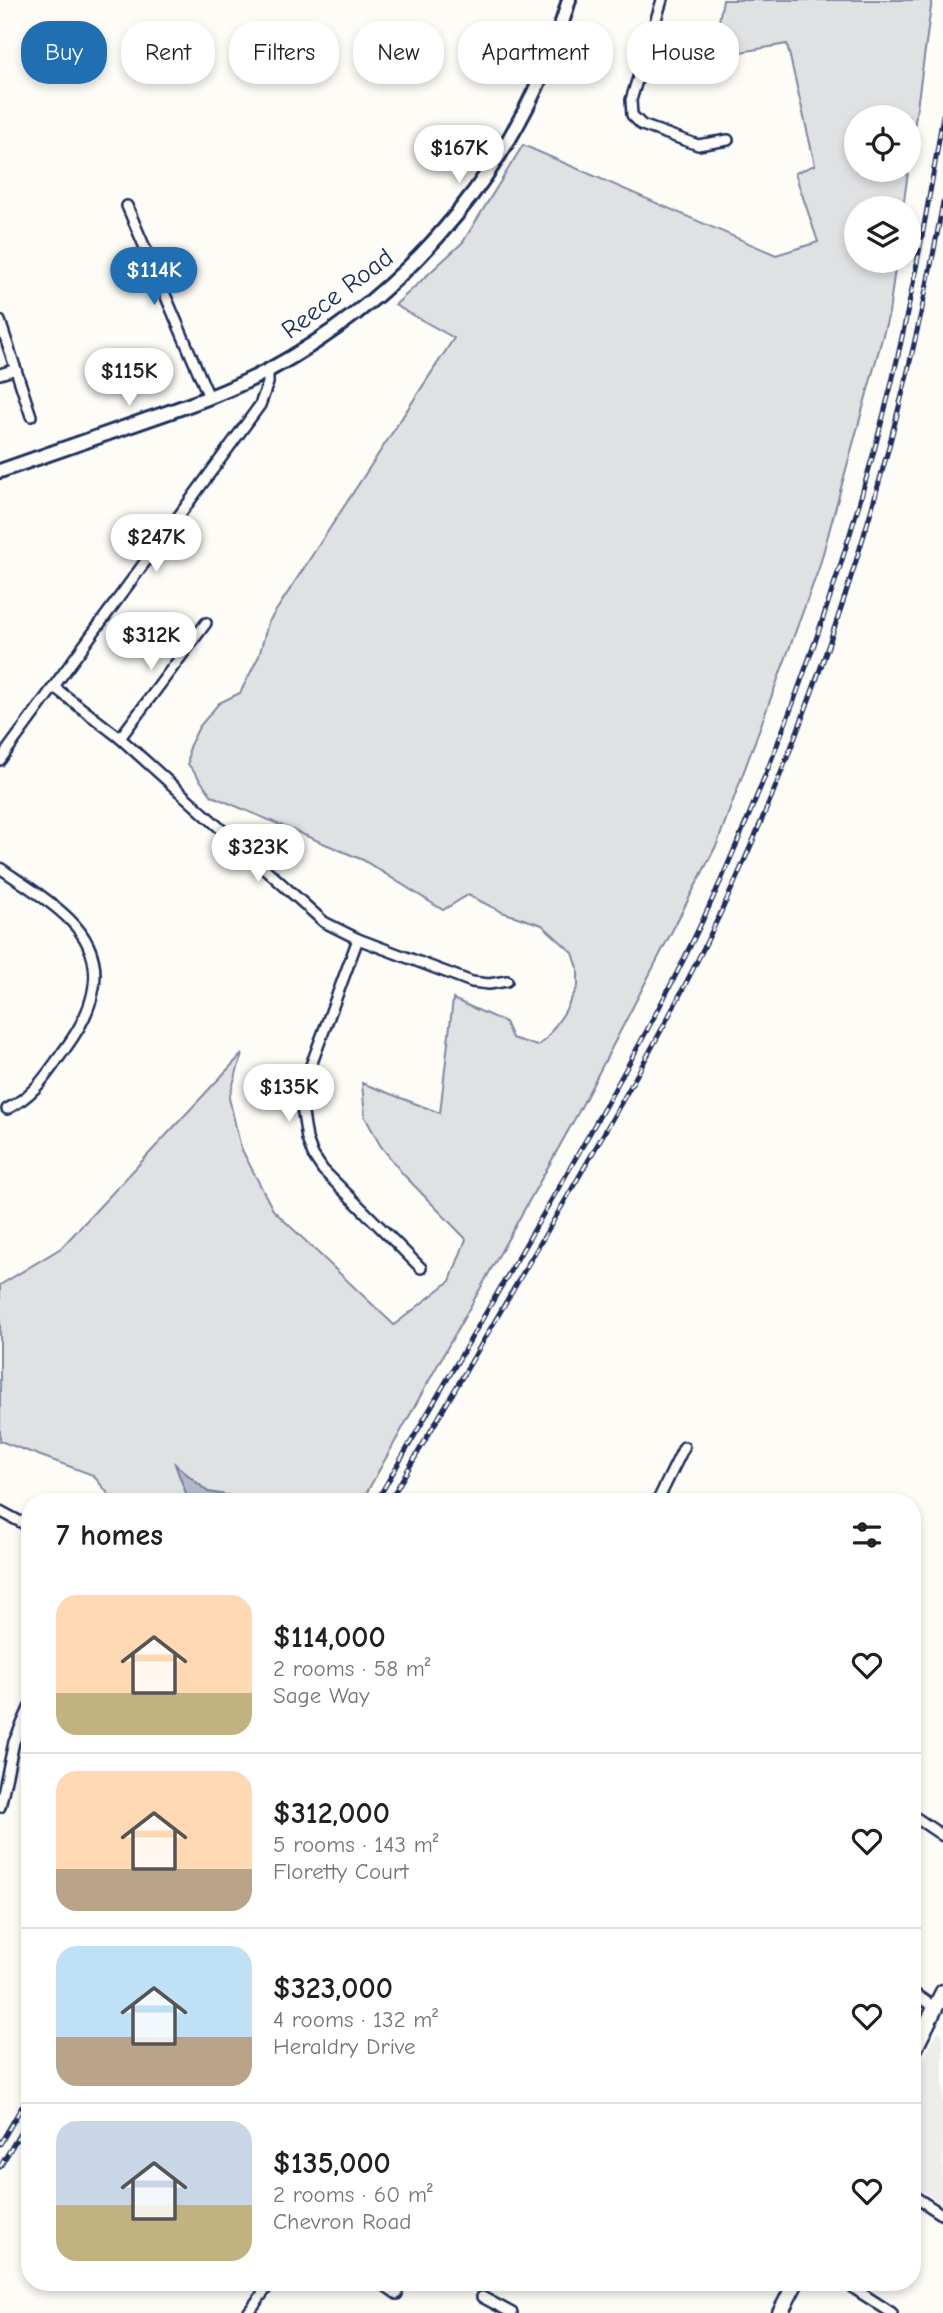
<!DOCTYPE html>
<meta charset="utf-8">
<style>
:root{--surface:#fff;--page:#f6f6f6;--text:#202124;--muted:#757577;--line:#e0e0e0;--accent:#1f6fb2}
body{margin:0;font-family:"Comic Neue",sans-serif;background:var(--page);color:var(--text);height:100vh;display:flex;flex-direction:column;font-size:26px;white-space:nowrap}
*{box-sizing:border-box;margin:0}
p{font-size:23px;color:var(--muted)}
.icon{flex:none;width:38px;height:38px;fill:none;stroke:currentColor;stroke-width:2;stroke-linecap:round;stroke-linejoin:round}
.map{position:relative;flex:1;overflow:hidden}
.panel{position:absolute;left:21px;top:1493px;width:900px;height:798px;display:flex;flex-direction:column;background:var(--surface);border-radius:28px;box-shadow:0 4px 10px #0003}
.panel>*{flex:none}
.banner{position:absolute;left:21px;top:21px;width:901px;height:63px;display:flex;gap:14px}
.tools{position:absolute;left:844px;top:105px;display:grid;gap:14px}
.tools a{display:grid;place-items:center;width:77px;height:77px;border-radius:50%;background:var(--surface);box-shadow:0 4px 10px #0003;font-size:35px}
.price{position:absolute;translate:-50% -60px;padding:0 16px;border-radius:24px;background:#fff;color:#222;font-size:23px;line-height:46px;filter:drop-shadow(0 2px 4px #0008)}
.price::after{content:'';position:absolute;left:50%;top:42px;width:21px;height:16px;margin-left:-10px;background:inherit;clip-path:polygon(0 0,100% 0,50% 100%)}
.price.selected{background:var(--accent);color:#fff}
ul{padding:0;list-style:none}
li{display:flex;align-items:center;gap:21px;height:175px;padding:0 35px}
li+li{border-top:2px solid var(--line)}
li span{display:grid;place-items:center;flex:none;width:196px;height:140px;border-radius:21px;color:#555}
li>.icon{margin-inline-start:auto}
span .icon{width:84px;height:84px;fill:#fffc;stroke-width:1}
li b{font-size:30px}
h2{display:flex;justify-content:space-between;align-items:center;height:84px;padding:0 35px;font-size:30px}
.tag{padding:0 24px;border-radius:28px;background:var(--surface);box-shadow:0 4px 10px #0003;font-size:24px;line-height:63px}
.tag.selected{background:var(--accent);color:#fff}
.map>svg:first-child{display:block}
.built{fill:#edeeec}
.green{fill:#e0e1e3;stroke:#7e88a0;stroke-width:2;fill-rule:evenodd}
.water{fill:#b3b8c5;stroke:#76819c;stroke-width:2}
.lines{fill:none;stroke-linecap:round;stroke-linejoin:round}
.minor-casing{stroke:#1b2f5e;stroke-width:14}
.secondary-casing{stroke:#1b2f5e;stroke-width:18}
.primary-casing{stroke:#1b2f5e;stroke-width:19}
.minor{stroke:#fdfcf7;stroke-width:9}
.secondary{stroke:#fdfcf7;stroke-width:12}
.primary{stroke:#fdfcf7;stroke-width:14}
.rail-casing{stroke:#1b2f5e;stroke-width:5}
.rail{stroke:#fdfcf7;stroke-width:2.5;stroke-dasharray:8;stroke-linecap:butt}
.labels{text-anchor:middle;stroke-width:5;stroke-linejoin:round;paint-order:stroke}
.street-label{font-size:26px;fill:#1b2f5e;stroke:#fdfcf7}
</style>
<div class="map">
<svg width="943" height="2313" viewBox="0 0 943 2313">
<rect width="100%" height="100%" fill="#fdfcf7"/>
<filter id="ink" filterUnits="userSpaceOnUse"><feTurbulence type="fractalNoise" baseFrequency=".0143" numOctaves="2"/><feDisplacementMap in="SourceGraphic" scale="14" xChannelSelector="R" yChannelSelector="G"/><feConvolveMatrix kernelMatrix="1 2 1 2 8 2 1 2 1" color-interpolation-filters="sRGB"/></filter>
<g filter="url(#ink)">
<polygon class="built" points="938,2031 943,2034 943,2205 912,2184 912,2082"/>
<path class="green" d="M723,0h209l-29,208h-47v53h40l-7,52 -70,255 -102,276 -139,269 -216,388h-102l-52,-9 -32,-26 13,35h-75l-21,-26 -93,-34v-156l61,-37 181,-194 -13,44 12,50 32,62 121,115 56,-44 16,-42 -63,-65 -23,-29 -15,-28 -3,-34 78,30 13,-114 52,23 7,16 25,8 9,-7 18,-26 14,-27v-18l-5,-15 -31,-28 -40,-13 -34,-17 -25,15 -80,-50 -151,-64 -24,-32 1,-17 10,-20 20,-24 21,-10 19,-37 9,-33 186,-285 -59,-33 68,-63 60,-97 253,110 42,-13 -23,-69 20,-8 -28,-121 -75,13zM856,117h52v53h-52z"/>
<polygon class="water" points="175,1464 208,1492 260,1501 189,1501"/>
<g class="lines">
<defs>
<g id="minor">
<polyline points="662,0 631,100 632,115 642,125 698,145 728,140"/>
<polyline points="127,206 209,397"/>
<polyline points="0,321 31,416"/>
<polyline points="0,374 16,369"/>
<polyline points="54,687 120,738 324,922 358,939 472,982 489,984 507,981"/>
<polyline points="120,738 206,623"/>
<polyline points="0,760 260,405 268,383 268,371"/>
<path d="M0,868c23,16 49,31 69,51 42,41 27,88 -4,130 -19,26 -29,45 -58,60"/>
<polyline points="358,939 307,1076 304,1091 302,1107 307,1139 313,1155 323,1170 421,1268"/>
<polyline points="657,1502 684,1447"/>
<polyline points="0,1511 30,1527"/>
<polyline points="0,1807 14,1742 30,1706"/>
<polyline points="912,1815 943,1836"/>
<polyline points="912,1992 935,2008"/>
<polyline points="912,2195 943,2215"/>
<polyline points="380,2282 397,2294"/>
<polyline points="844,2282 892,2313"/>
<polyline points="482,2297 512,2313"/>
<polyline points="248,2313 271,2282"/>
</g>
<path id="secondary" d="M0,471c49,-17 97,-34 146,-51 41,-14 84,-29 123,-50 145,-79 254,-211 300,-370"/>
<g id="primary">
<polyline points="912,2054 943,1992"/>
<polyline points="780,2313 796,2282"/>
</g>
</defs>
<use href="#minor" class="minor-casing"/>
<use href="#secondary" class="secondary-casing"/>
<use href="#primary" class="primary-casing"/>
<use href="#minor" class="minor"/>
<use href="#secondary" class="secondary"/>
<use href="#primary" class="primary"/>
<defs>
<g id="rail">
<path d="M376,1502c62,-108 125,-214 187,-322 57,-99 113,-198 159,-302 70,-158 126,-320 168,-488 22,-91 38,-183 53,-275"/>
<path d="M389,1502c59,-101 119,-202 177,-303 60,-103 119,-207 168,-315 98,-218 167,-446 209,-682"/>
<polyline points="0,2144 30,2093"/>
<polyline points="0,2167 30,2116"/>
</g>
</defs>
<use href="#rail" class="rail-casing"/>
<use href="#rail" class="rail"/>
</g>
</g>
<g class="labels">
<g class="street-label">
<text transform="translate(337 293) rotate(-37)" y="9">Reece Road</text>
</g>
</g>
</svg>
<div class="tools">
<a><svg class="icon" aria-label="locate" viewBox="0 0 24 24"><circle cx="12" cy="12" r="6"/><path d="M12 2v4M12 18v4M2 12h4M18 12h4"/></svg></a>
<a><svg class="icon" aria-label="layers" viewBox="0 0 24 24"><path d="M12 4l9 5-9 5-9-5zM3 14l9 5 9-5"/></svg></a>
</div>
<b class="price" style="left:459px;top:185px">$167K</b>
<b class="price selected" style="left:154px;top:307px">$114K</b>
<b class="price" style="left:129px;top:408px">$115K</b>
<b class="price" style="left:156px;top:574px">$247K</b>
<b class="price" style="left:151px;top:672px">$312K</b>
<b class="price" style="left:258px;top:884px">$323K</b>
<b class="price" style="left:289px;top:1124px">$135K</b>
<div class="banner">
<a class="tag selected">Buy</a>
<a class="tag">Rent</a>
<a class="tag">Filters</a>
<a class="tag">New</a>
<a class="tag">Apartment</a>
<a class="tag">House</a>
</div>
<section class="panel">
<h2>7 homes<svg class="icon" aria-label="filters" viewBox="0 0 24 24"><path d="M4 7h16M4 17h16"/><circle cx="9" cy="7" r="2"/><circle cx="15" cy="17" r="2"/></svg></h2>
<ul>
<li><span style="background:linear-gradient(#ffd9b3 70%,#c2b280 0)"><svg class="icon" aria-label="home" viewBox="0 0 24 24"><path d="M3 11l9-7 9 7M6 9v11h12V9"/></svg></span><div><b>$114,000</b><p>2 rooms · 58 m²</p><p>Sage Way</p></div><svg class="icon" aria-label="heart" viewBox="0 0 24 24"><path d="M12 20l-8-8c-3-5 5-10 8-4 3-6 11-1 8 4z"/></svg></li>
<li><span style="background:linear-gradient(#ffd9b3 70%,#b9a48a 0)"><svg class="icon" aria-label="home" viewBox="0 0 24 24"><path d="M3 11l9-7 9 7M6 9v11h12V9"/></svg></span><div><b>$312,000</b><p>5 rooms · 143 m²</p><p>Floretty Court</p></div><svg class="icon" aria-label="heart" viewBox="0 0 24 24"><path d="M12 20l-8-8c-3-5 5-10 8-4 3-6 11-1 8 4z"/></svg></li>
<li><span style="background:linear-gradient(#bfe0f5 65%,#b9a48a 0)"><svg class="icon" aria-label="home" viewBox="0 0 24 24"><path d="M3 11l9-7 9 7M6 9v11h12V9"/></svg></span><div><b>$323,000</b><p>4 rooms · 132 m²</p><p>Heraldry Drive</p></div><svg class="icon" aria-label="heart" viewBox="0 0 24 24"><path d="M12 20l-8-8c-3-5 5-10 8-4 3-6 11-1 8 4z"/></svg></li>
<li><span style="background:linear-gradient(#c9d6e8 60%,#c2b280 0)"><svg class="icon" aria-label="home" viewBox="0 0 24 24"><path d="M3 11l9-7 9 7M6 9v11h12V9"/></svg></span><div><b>$135,000</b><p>2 rooms · 60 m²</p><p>Chevron Road</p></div><svg class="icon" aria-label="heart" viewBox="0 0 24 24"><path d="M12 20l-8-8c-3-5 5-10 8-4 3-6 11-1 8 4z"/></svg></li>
</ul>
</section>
</div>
